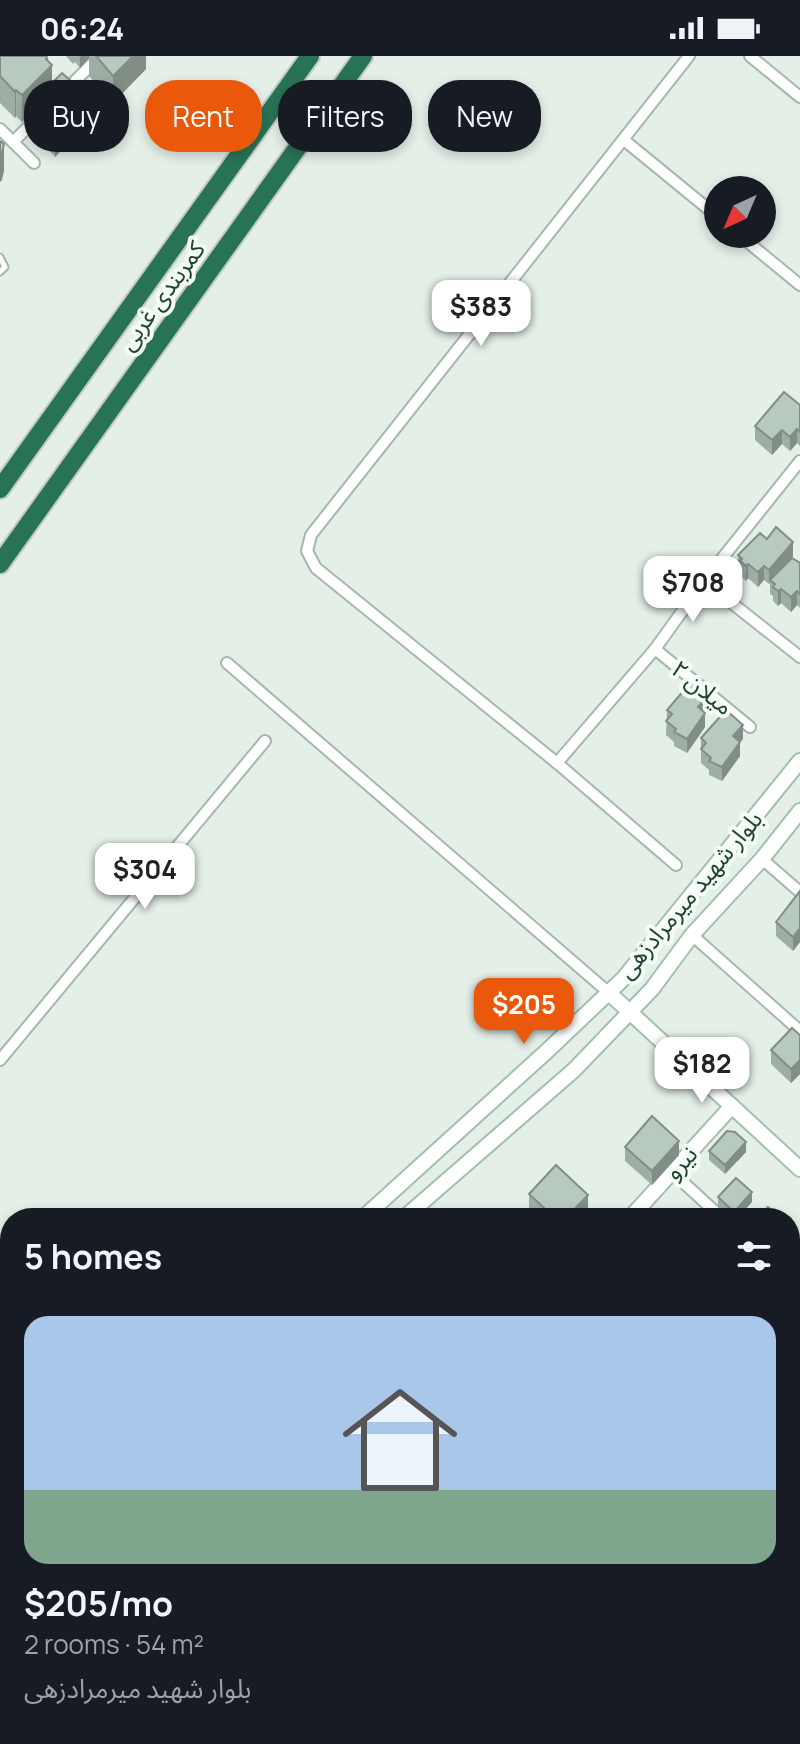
<!DOCTYPE html>
<meta charset="utf-8">
<style>
:root{--surface:#171b24;--page:#242831;--text:#f1f3f6;--muted:#9ea1a6;--line:#363941;--accent:#ea580c}
body{margin:0;font-family:Manrope,"Noto Sans Arabic",sans-serif;background:var(--page);color:var(--text);height:100vh;display:flex;flex-direction:column;font-size:30px;white-space:nowrap}
*{box-sizing:border-box;margin:0}
p{font-size:26px;color:var(--muted)}
.icon{flex:none;width:44px;height:44px;fill:none;stroke:currentColor;stroke-width:2;stroke-linecap:round;stroke-linejoin:round}
.map{position:relative;flex:1;overflow:hidden}
.sheet{position:absolute;left:0px;top:1152px;width:800px;height:536px;display:flex;flex-direction:column;background:var(--surface);border-radius:32px 32px 0 0;box-shadow:0 4px 12px #0003}
.sheet>*{flex:none}
.hud{position:absolute;left:24px;top:24px;width:752px;height:72px;display:flex;gap:16px}
.needle{width:52px;rotate:224deg}
.tools{position:absolute;left:704px;top:120px;display:grid;gap:16px}
.tools a{display:grid;place-items:center;width:72px;height:72px;border-radius:50%;background:var(--surface);box-shadow:0 4px 12px #0003;font-size:40px}
.price{position:absolute;translate:-50% -68px;padding:0 18px;border-radius:16px;background:#fff;color:#222;font-size:26px;line-height:52px;filter:drop-shadow(0 2px 4px #0008)}
.price::after{content:'';position:absolute;left:50%;top:48px;width:24px;height:18px;margin-left:-12px;background:inherit;clip-path:polygon(0 0,100% 0,50% 100%)}
.price.active{background:var(--accent);color:#fff}
ul{padding:0;list-style:none}
li{display:grid;align-content:center;gap:16px;height:424px;padding:0 24px}
li+li{border-top:2px solid var(--line)}
li span{display:grid;place-items:center;height:248px;border-radius:24px;color:#555}
li>.icon{margin-inline-start:auto}
span .icon{width:144px;height:144px;fill:#fffc;stroke-width:1}
li b{font-size:34px}
h2{display:flex;justify-content:space-between;align-items:center;height:96px;padding:0 24px;font-size:34px}
.chip{padding:0 28px;border-radius:32px;background:var(--surface);box-shadow:0 4px 12px #0003;font-size:28px;line-height:72px}
.chip.active{background:var(--accent);color:#fff}
.status{display:flex;justify-content:space-between;align-items:center;height:56px;padding:0 40px;background:var(--surface);direction:ltr}
.status svg{height:22px;fill:currentColor}
.map>svg:first-child{display:block}
.lines{fill:none;stroke-linecap:round;stroke-linejoin:round}
.lane-casing{stroke:#a5b8ae;stroke-width:9}
.street-casing{stroke:#a5b8ae;stroke-width:14}
.secondary-casing{stroke:#a3bfb0;stroke-width:18}
.highway-casing{stroke:#c1cac6;stroke-width:22}
.lane{stroke:#fff;stroke-width:5}
.street{stroke:#fff;stroke-width:10}
.secondary{stroke:#fff;stroke-width:14}
.highway{stroke:#287356;stroke-width:18}
.wall{fill:#9eaea5}
.shaded-wall{fill:#818d86}
.building{fill:#b8cac0;stroke:#818d86;stroke-width:2}
.labels{text-anchor:middle;stroke-width:8;stroke-linejoin:round;paint-order:stroke}
.street-label{font-size:24px;fill:#204333;stroke:#f5fbf7}
</style>
<div class="status"><b>06:24</b><svg viewBox="0 0 49 12"><path d="M0 12V9h3v3zM5 12V6h3v6zM10 12V3h3v9zM15 12V0h3v12zM26 1h20v11H26zM47 4h2v5h-2z"/></svg></div>
<div class="map">
<svg width="800" height="1688" viewBox="0 0 800 1688">
<rect width="100%" height="100%" fill="#e4efe8"/>
<g class="lines">
<defs>
<polyline id="lane" points="0,201 5,211 0,216"/>
<g id="street">
<polyline points="750,0 800,41"/>
<polyline points="65,35 100,0"/>
<polyline points="0,73 34,107"/>
<polyline points="624,84 718,161"/>
<polyline points="13,86 39,60"/>
<polyline points="738,178 800,229"/>
<polyline points="704,525 800,601"/>
<polyline points="655,593 750,671"/>
<polyline points="227,607 608,936"/>
<polyline points="557,707 655,593 704,525 800,405"/>
<polyline points="762,803 800,836"/>
<polyline points="676,809 557,707 316,512 307,495 311,479 689,0"/>
<polyline points="692,879 800,975"/>
<polyline points="0,1004 265,685"/>
<polyline points="673,1117 722,1162"/>
<polyline points="790,1225 800,1234"/>
<polyline points="790,1332 800,1341"/>
<polyline points="790,1434 800,1443"/>
<polyline points="790,1537 800,1546"/>
<polyline points="790,1641 800,1651"/>
<polyline points="217,1678 228,1688"/>
<polyline points="329,1678 340,1688"/>
<polyline points="441,1678 451,1688"/>
<polyline points="556,1678 567,1688"/>
</g>
<g id="secondary">
<polyline points="608,936 800,1113"/>
<polyline points="363,1162 547,995 624,922 800,705"/>
<polyline points="404,1162 574,1014 652,933 692,879 762,803 800,755"/>
<polyline points="630,1162 732,1050"/>
<polyline points="0,1490 10,1481"/>
<polyline points="790,1513 800,1502"/>
<polyline points="0,1523 10,1514"/>
<polyline points="685,1678 696,1688"/>
<polyline points="708,1678 719,1688"/>
<polyline points="150,1688 159,1678"/>
<polyline points="624,1688 635,1678"/>
</g>
<g id="highway">
<polyline points="0,433 310,0"/>
<polyline points="0,508 363,0"/>
</g>
</defs>
<use href="#lane" class="lane-casing"/>
<use href="#street" class="street-casing"/>
<use href="#secondary" class="secondary-casing"/>
<use href="#highway" class="highway-casing"/>
<use href="#lane" class="lane"/>
<use href="#street" class="street"/>
<use href="#secondary" class="secondary"/>
<use href="#highway" class="highway"/>
</g>
<g class="wall">
<polygon points="0,0 48,5 52,27 88,67 55,101 31,74 31,57 22,66 16,60 15,62 0,47"/>
<polygon points="66,0 146,0 146,13 113,47 89,20 89,2 80,12 75,6 73,8"/>
<polygon points="800,349 800,390 797,387 790,395 782,388 772,399 755,384 755,370"/>
<polygon points="767,483 793,500 789,505 800,507 800,552 797,549 791,556 781,547 778,550 773,545 773,540 770,538 770,527 769,528 764,524 758,531 748,522 746,525 740,519 740,515 738,513 738,499"/>
<polygon points="667,654 708,654 705,657 705,671 687,697 674,690 674,686 666,679"/>
<polygon points="701,682 743,683 740,686 740,700 722,725 709,719 709,714 701,707"/>
<polygon points="800,835 800,886 793,895 776,880 776,866"/>
<polygon points="800,979 800,1018 791,1027 771,1008 771,994"/>
<polygon points="625,1091 679,1099 652,1129 625,1105"/>
<polygon points="709,1095 746,1096 725,1118 709,1104"/>
<polygon points="529,1138 588,1153 579,1162 540,1162 529,1152"/>
<polygon points="718,1141 752,1146 737,1162 731,1162 718,1151"/>
<polygon points="243,1678 267,1678 258,1688 255,1688"/>
<polygon points="287,1678 334,1688 288,1688"/>
<polygon points="505,1678 551,1678 555,1688 516,1688"/>
<polygon points="573,1678 594,1678 584,1688"/>
</g>
<g class="shaded-wall">
<polygon points="80,0 89,0 89,2 80,12"/>
<polygon points="133,0 146,0 146,13 113,47 113,20"/>
<polygon points="48,1 48,13 52,9 52,36 31,48 31,57 22,66 22,39"/>
<polygon points="16,34 16,60 15,62 15,36"/>
<polygon points="88,40 88,67 55,101 55,74"/>
<polygon points="4,88 4,115 2,124 0,126 0,99"/>
<polygon points="797,373 797,387 790,395 790,381"/>
<polygon points="782,374 782,388 772,399 772,384"/>
<polygon points="793,486 793,500 772,525 770,524 769,528 769,514"/>
<polygon points="748,508 748,522 746,525 746,510"/>
<polygon points="764,510 764,524 758,531 758,516"/>
<polygon points="781,533 781,547 778,550 778,535"/>
<polygon points="797,535 797,549 791,556 791,541"/>
<polygon points="708,640 708,654 705,657 705,671 687,697 687,683 698,651"/>
<polygon points="743,669 743,683 733,694 733,680"/>
<polygon points="740,686 740,700 722,725 722,711"/>
<polygon points="800,872 800,886 793,895 793,881"/>
<polygon points="800,1004 800,1018 791,1027 791,1013"/>
<polygon points="679,1085 679,1099 652,1129 652,1115"/>
<polygon points="746,1086 746,1096 725,1118 725,1109"/>
<polygon points="752,1136 752,1146 737,1162 734,1162 734,1156"/>
<polygon points="588,1139 588,1153 579,1162 566,1162"/>
<polygon points="258,1678 267,1678 256,1688 256,1680"/>
<polygon points="585,1678 594,1678 584,1688 584,1679"/>
</g>
<g class="building">
<polygon points="0,0 47,0 46,3 52,9 22,39 16,34 15,36 0,20"/>
<polygon points="96,0 133,0 113,20"/>
<polygon points="62,17 88,40 55,74 31,48"/>
<polygon points="0,85 4,88 2,97 0,99"/>
<polygon points="784,336 800,349 800,376 797,373 790,381 782,374 772,384 755,370"/>
<polygon points="776,471 793,486 769,514 764,510 758,516 748,508 746,510 740,505 742,503 738,499 760,477 767,483"/>
<polygon points="792,502 800,507 800,538 797,535 791,541 781,533 778,535 773,531 775,528 770,524"/>
<polygon points="691,626 708,640 698,651 705,657 687,683 674,676 676,673 666,665 672,658 667,654"/>
<polygon points="726,654 743,669 733,680 740,686 722,711 709,705 711,702 701,693 706,687 701,682"/>
<polygon points="800,835 800,872 793,881 776,866"/>
<polygon points="792,972 800,979 800,1004 791,1013 771,994"/>
<polygon points="652,1060 679,1085 652,1115 625,1091"/>
<polygon points="727,1075 735,1076 746,1086 725,1109 709,1095"/>
<polygon points="556,1109 588,1139 566,1162 555,1162 529,1138"/>
<polygon points="736,1122 752,1136 734,1156 718,1141"/>
<polygon points="768,1151 780,1162 758,1162"/>
<polygon points="287,1678 323,1678 334,1688 298,1688"/>
<polygon points="515,1678 551,1678 555,1681 549,1688 526,1688"/>
</g>
<g class="labels">
<g class="street-label">
<text transform="translate(162 240) rotate(-54)" y="8">کمربندی غربی</text>
<text transform="translate(702 632) rotate(39)" y="8">میلان ۲</text>
<text transform="translate(690 839) rotate(-50)" y="8">بلوار شهید میرمرادزهی</text>
<text transform="translate(681 1107) rotate(-48)" y="8">نیرو</text>
</g>
</g>
</svg>
<div class="tools">
<a><svg class="needle" viewBox="-14 -14 28 28"><path d="M0-13l5 13h-10z" fill="#e53935"/><path d="M0 13l5-13h-10z" fill="#9ea1a6"/></svg></a>
</div>
<b class="price" style="left:481px;top:292px">$383</b>
<b class="price" style="left:693px;top:568px">$708</b>
<b class="price" style="left:145px;top:855px">$304</b>
<b class="price active" style="left:524px;top:990px">$205</b>
<b class="price" style="left:702px;top:1049px">$182</b>
<div class="hud">
<a class="chip">Buy</a>
<a class="chip active">Rent</a>
<a class="chip">Filters</a>
<a class="chip">New</a>
</div>
<section class="sheet">
<h2>5 homes<svg class="icon" aria-label="filters" viewBox="0 0 24 24"><path d="M4 7h16M4 17h16"/><circle cx="9" cy="7" r="2"/><circle cx="15" cy="17" r="2"/></svg></h2>
<ul>
<li><span style="background:linear-gradient(#a9c7e8 70%,#7fa58c 0)"><svg class="icon" aria-label="home" viewBox="0 0 24 24"><path d="M3 11l9-7 9 7M6 9v11h12V9"/></svg></span><div><b>$205/mo</b><p>2 rooms · 54 m²</p><p>بلوار شهید میرمرادزهی</p></div></li>
</ul>
</section>
</div>
